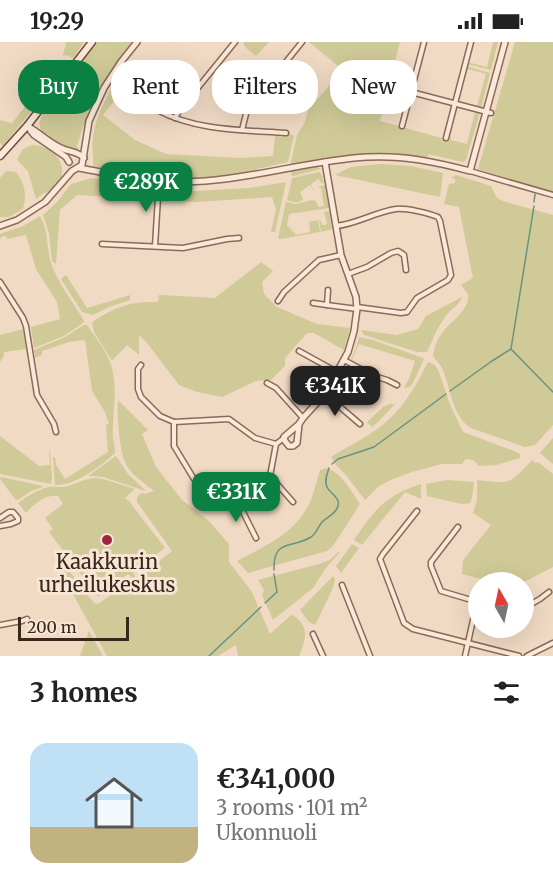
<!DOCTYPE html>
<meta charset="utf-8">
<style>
:root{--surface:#fff;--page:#f6f6f6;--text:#222;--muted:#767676;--line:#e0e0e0;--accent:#0b8043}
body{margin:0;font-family:Merriweather,serif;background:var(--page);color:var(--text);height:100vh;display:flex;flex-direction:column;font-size:22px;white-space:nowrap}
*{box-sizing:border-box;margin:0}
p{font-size:20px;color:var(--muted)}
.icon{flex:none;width:33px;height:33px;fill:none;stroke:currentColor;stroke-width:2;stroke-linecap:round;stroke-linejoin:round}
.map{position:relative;height:614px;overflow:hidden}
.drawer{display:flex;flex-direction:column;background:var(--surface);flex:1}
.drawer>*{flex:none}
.banner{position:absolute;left:18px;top:18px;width:518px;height:54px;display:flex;gap:12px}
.needle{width:39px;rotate:351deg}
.fabs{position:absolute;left:468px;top:530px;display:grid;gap:12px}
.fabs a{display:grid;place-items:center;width:66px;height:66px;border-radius:50%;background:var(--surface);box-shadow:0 6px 24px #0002;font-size:30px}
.scale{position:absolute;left:18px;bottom:15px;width:111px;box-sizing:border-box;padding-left:6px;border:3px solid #3b261e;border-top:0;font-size:16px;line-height:21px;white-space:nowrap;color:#3b261e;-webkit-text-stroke:4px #f7e6d4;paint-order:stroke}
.price{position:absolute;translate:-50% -51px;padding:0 14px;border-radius:12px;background:var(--accent);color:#fff;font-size:20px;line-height:39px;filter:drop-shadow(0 2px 3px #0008)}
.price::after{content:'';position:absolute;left:50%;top:36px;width:18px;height:14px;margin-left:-9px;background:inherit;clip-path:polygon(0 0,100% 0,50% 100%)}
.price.current{background:#222;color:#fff}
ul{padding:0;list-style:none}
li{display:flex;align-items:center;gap:18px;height:150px;padding:0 30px}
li+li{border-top:2px solid var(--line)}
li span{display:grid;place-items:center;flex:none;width:168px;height:120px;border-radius:18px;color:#555}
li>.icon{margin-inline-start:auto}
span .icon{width:72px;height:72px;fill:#fffc;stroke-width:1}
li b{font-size:26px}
h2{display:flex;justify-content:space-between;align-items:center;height:72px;padding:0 30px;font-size:26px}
.tag{padding:0 21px;border-radius:24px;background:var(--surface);box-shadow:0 6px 24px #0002;font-size:21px;line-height:54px}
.tag.current{background:var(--accent);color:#fff}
.status{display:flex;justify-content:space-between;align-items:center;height:42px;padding:0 30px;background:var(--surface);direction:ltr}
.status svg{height:16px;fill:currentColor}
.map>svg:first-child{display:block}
.green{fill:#cfca97}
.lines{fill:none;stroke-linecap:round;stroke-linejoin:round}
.stream{stroke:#6c9281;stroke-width:1.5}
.minor-casing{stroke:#8c6a59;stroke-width:7}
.tertiary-casing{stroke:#8c6a59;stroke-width:8}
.secondary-casing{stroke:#6e4b3c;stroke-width:9}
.minor{stroke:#fae9d8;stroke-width:4}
.tertiary{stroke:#fae9d8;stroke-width:5}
.secondary{stroke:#fae9d8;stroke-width:6}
.poi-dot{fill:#9e263f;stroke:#f7e6d4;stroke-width:2}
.labels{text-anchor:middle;stroke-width:6;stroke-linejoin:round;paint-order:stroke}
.poi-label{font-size:20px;fill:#3b261e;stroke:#f7e6d4}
</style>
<div class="status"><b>19:29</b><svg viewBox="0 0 49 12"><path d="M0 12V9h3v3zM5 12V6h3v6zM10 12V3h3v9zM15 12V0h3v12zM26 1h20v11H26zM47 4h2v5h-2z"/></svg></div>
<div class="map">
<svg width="553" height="614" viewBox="0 0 553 614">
<rect width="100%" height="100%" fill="#f0dac4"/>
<g class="green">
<polygon points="66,0 84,0 73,16 66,13 63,14"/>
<path d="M98,0h36l-50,84h-1l-6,21 2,2 -4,2c-11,-3 -21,-7 -27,-17 -12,-4 -9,-13 -4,-22z"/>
<polygon points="243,0 269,0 256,14 245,5"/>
<polygon points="309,0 400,0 390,40 405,45 406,48 402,51 388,47 380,79 449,98 451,94 451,98 467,102 475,70 457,66 456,70 455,66 458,64 480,70 466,118 463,120 428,112 428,115 410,114 290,124 297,93 305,80 308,68 343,28"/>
<polygon points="493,0 498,0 491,28 467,22 467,20 487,25"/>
<polygon points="515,0 553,0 553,151 478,127"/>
<polygon points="60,20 66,21 69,23 3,104 0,101 0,78 12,81"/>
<polygon points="466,24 490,31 481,66 457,59 477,64 486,32 468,27 465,30"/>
<path d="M114,44l9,4 -20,25 32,25 31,14 74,4 33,-2 2,-21 5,2 12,-3 2,2 -6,26 -31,7v2c-29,8 -59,9 -89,7 -26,-2 -50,-4 -75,-12 1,-10 -2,-19 0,-29 2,-18 11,-34 19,-50z"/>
<path d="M32,103c18,0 35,15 29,34 -1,3 -5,9 -8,11 -3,2 -6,2 -9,3 -3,2 -5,4 -8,6l-8,-28 -11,-11 6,-11z"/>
<polygon points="380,122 411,124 443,131 440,155 335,133 351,125"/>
<polygon points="316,124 321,127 293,134 291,133 291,129"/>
<path d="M6,129l10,1c9,11 11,23 7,37l-14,8h-9v-39z"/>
<path d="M319,130l2,1 3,10h-2l-4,-4 -7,5 3,7 -4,-6 -10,7 3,7c-5,5 -10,3 -16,1l5,-22z"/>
<path d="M456,133l35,11 6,12 6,3 50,14v210l-18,20 -10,2 -54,-19c-20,-13 -20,-41 -29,-60 -3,-5 -6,-8 -9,-12 1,-8 4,-17 9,-23 9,-13 28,-22 26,-39l-7,-9 12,-7 -14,-71 -15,-3 5,-20 6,-1v-4l-4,-1z"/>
<polygon points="92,136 146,146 195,149 249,146 286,140 275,190 271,190 276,167 272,155 198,160 77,153 60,168 56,222 52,219 49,191 43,173 58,159 71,142"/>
<polygon points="325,143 329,166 289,172 287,183 296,193 310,190 309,180 318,178 320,190 280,197 278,196 286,160 296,162 312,158 316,159 318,165 324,164 321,146 317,145"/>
<polygon points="329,169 332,187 321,190 319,177 321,179 322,183 326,183 327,181 324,170"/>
<path d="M40,174c9,16 6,30 11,47 6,19 23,40 33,58l-1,2 -19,13 -30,12 -3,-21 29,-8 -3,-17 -21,-33 -10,-34 -19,4 -1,-3 -5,1 -1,3v-6l23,-8z"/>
<path d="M261,220l12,9 -11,11 2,12 13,13 40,17 33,4 -6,22 -30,-17h-7l-22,25v8l-14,14 -15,1 -34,16 -25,-5 -18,-7 -32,-42 -8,-8v20l-12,-10 -15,16 -18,-29 -2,-10c24,-15 37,-21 66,-20l1,-7 56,3z"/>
<polygon points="66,233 87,266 127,254 130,253 130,258 109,265 93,273 82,270 61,237"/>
<path d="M462,255c-2,7 -8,10 -13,15 -11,13 -15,25 -22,40h-10l-53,-17 -3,-5 36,5 21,-6 8,-13z"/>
<path d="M84,283h3c8,12 18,24 23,37 9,25 2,51 3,77 1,5 2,9 2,14 -14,13 -40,33 -60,32l-2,-28h2l1,8 9,14 43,-27 -2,-27 3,-1 -4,-12 -13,-21 -7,-51 -16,2 -27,9v4l-7,3 -1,-8 31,-13z"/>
<polygon points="23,287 26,307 4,310 4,314 0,320 0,293"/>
<polygon points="359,295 373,298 423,316 424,317 413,341 410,345 404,346 409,337 415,319 359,302 352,318 351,317 356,306"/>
<path d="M428,320l7,3 3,5 13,37 12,25 54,20 3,2v4l-24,7 -17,1 -6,-6 -7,-1 -4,5h-20l-30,8 -19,7 -14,7 -14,14 -19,-25 -10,-10 -5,-8c16,-10 34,-19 49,-30 22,-16 36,-41 48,-65z"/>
<path d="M118,358l30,30 -6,4 14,33 26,33 26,20 21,24v18l23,30 18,42 20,-18 3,-1c17,12 13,24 6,41h-61l-2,-11 -18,11h-111l-48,-87 -3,-15 38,49 4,1 51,-35 23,-18 -35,-49v-5l4,-4 4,1 9,-3c-27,-21 -31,-23 -35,-58 -1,-12 -2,-21 -1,-33z"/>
<polygon points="389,362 395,362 379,379 372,385 367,380 383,365"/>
<polygon points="0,394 39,424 50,423 49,409 50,409 52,435 51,442 0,432"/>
<polygon points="553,396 553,422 540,411"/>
<polygon points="116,414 128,432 146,449 103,435 88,434"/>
<path d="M532,418l3,3 3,-1 15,12v93l-29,15h-32l-30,-8 1,-14 28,-35 -18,-12 4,-13v-20c34,4 32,5 55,-20z"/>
<path d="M327,426c16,6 24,23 33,36l-27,42 -6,5 -79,22 -11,-12c30,-16 58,-27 73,-59 4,-10 7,-21 10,-32z"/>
<polygon points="1,435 43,444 43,445 31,449 18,458 16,458 0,437"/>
<path d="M95,436l8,1 32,10 -10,9 3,2 37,48 -32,24 2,5 -2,1 -5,-4 -30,23 -49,-65 4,-3 -8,-11 18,-14 -5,-8c-13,-2 -24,8 -32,17l-8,-10c8,-6 20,-13 30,-16 7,-1 13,1 20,-1 10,-3 15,-7 27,-8z"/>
<polygon points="448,438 474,440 472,456 470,461 462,462 427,454 426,442"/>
<path d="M421,442v15l-16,-7 -43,53 -8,-5c20,-30 32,-45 67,-56z"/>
<polygon points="352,502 359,506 341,531 336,524"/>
<polygon points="339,509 340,510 325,527 313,546 273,578 262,553 264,548 258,538 319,522 330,518"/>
<path d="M333,534l2,3 -2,9 -18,37c-9,-3 -9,-9 -15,-15z"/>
<polygon points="89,589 103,614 80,614"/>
</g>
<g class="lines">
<g class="stream">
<polyline points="534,160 535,152"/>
<polyline points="511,307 534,164"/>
<polyline points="450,349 492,319 511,307 553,350"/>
<polyline points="332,422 338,417 374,405 446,352"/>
<path d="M274,528c-1,-32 18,-21 37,-33 5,-3 7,-10 11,-15 4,-4 11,-7 14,-12 8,-11 -6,-16 -9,-23 -3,-6 0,-13 2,-19"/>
<polyline points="265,561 277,550 274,532"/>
<polyline points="209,614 261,565"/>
</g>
<defs>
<g id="minor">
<path d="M110,37c16,10 31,22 47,31 40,21 85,20 129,23"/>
<polyline points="411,50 491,71"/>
<polyline points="175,76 179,69 235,0"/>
<polyline points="402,84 424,0"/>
<polyline points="242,88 247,68 302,0"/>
<polyline points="446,96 471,0"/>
<polyline points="470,129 553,153"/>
<path d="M336,184c21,-2 39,-14 60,-17 11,-1 32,4 42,8l2,4 11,54 -3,5 -31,18 -10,14 -6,1 -44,-6"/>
<polyline points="102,202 183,206 227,197 239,196"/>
<polyline points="155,204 159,139"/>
<polyline points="348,232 367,225 391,211 398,209 404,213 406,228"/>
<polyline points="0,240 23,276 26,284 37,353 54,382 56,390"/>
<polyline points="328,248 327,263 357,267"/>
<polyline points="278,259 284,250 319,218 341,213"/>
<polyline points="313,261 327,263"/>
<polyline points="299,309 337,330"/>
<polyline points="344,318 374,334 387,338 397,343"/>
<polyline points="141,323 138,327 138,347 141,355 160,374 174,380 229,377 255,396 276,402"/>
<polyline points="267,341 276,346 303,376"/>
<polyline points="325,352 360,382"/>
<polyline points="174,380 174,404 194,437 199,442 226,455 236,456 262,441 270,434 276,402 284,396"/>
<polyline points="270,434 293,460"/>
<polyline points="236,456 256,496"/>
<polyline points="417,469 383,512 380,517 404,581 413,587 519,614"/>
<polyline points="0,476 9,470 13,470 18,476 18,479 11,482 0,484"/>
<polyline points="458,485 431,520 431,524 441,549 478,560"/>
<polyline points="342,543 370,614"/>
<polyline points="524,566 540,557 549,550"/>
<polyline points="0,583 22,579 27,577"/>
<polyline points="313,592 323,614"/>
<polyline points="465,614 477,560"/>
<polyline points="527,614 553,601"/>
</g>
<g id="tertiary">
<path d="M27,84c12,6 22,17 34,22 8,4 17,3 23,10"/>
<polyline points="30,88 34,93 66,115 69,120"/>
<path d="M79,126c42,8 82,16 126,13 55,-4 108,-21 162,-24 36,-2 69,5 103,14l35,-129"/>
<polyline points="0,184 17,178 45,160 72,129 82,123 89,79 104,46 121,20 137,0"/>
<polyline points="299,382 297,401 293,404 289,404 285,399 284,395 299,382 303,376 325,352 348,310 354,289 357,267 356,255 341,213 325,120"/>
</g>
<polyline id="secondary" points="0,114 27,84 92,0"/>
</defs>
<use href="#minor" class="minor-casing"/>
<use href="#tertiary" class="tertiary-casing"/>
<use href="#secondary" class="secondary-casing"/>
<use href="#minor" class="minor"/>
<use href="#tertiary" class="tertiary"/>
<use href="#secondary" class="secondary"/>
</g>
<circle class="poi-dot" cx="107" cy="498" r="6"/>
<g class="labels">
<g class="poi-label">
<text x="107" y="527">Kaakkurin<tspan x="107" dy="23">urheilukeskus</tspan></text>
</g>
</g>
</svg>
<div class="fabs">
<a><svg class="needle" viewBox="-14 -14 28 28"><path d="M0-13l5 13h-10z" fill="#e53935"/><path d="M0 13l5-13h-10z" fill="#767676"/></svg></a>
</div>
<div class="scale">200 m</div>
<b class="price" style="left:146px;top:171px">€289K</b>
<b class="price current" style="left:335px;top:375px">€341K</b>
<b class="price" style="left:236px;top:481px">€331K</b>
<div class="banner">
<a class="tag current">Buy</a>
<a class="tag">Rent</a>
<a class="tag">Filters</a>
<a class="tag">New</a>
</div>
</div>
<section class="drawer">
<h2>3 homes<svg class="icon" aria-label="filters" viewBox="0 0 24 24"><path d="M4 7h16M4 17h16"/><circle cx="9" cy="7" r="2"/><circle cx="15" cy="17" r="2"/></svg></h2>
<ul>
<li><span style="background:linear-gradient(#bfe0f5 70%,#c2b280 0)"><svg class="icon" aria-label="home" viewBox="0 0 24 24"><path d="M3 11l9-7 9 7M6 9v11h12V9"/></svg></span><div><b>€341,000</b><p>3 rooms · 101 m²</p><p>Ukonnuoli</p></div></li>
</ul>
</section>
